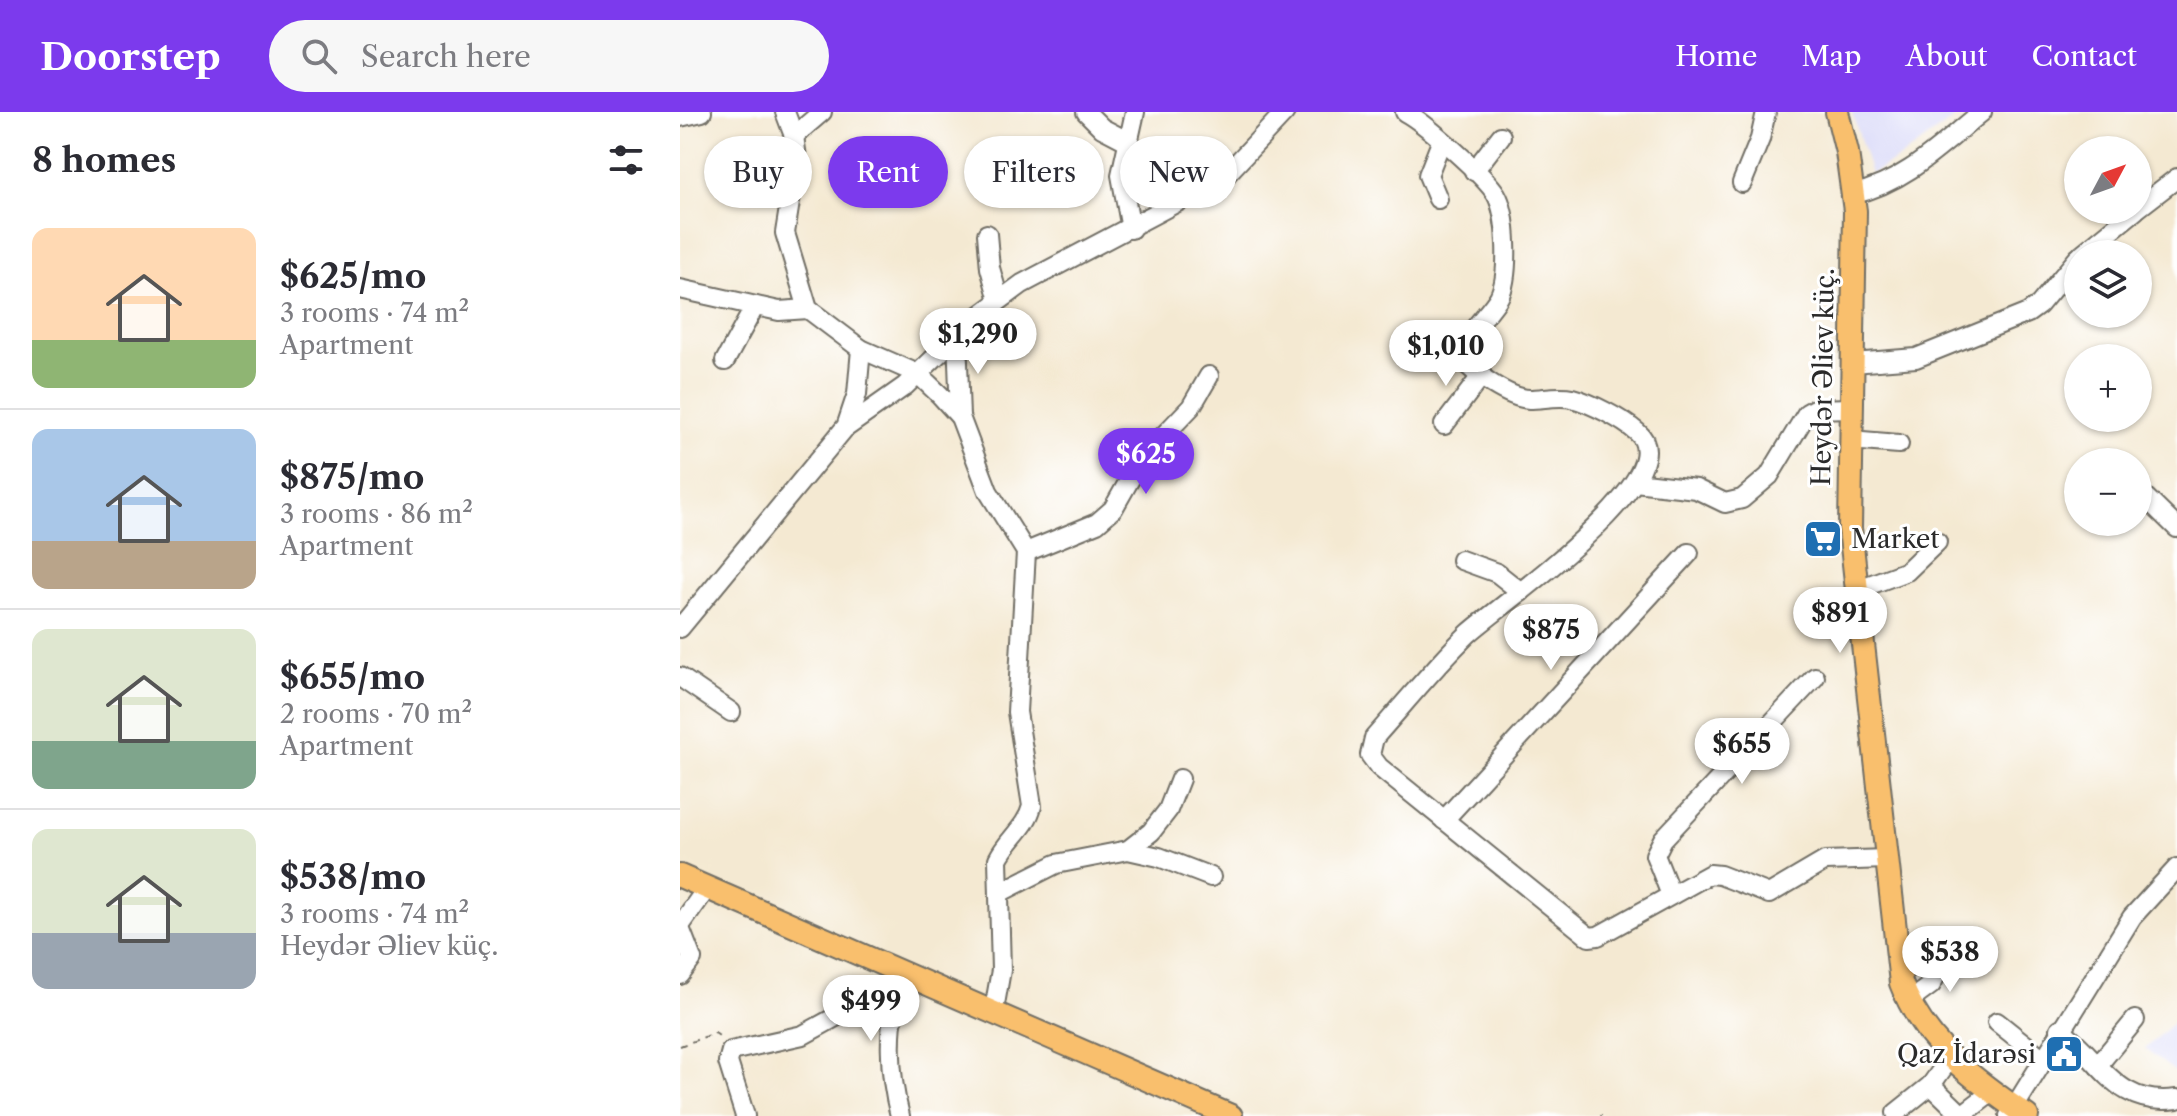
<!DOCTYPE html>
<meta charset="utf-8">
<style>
:root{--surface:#fff;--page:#f7f7f7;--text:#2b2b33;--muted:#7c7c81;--line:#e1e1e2;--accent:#7c3aed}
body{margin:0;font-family:"Libre Caslon Text",serif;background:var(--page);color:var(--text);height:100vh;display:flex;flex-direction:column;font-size:30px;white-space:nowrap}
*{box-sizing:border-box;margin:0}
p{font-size:26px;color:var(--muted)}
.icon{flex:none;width:44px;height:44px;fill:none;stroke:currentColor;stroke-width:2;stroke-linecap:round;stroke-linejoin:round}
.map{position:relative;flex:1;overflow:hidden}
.details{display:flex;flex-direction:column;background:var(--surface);width:680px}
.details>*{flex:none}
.hud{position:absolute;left:24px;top:24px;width:760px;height:72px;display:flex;gap:16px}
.needle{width:52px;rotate:49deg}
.tools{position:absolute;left:1384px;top:24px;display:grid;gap:16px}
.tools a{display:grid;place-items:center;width:88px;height:88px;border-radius:50%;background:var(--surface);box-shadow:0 2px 6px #0004;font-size:40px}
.price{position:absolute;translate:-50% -68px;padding:0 18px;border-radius:28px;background:#fff;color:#222;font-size:26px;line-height:52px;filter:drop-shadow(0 2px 4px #0008)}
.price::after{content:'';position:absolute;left:50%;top:48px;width:24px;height:18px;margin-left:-12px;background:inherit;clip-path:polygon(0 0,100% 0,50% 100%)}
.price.selected{background:var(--accent);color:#fff}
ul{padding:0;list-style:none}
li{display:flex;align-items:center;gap:24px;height:200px;padding:0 32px}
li+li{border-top:2px solid var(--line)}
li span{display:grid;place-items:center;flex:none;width:224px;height:160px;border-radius:16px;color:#555}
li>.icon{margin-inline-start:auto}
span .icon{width:96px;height:96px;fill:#fffc;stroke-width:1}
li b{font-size:34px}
h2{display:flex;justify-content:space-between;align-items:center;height:96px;padding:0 32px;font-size:34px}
.tag{padding:0 28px;border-radius:36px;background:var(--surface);box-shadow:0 2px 6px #0004;font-size:28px;line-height:72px}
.tag.selected{background:var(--accent);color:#fff}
header{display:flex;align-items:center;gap:48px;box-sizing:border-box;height:112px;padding:0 40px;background:var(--accent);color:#fff}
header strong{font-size:38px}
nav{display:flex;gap:44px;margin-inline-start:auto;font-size:28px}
.search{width:560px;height:72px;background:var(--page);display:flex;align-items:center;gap:20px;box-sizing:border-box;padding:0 28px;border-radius:44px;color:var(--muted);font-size:30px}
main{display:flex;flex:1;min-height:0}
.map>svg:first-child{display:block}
.built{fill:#d7d7f8}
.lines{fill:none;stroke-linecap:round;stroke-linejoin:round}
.minor-casing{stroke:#716e65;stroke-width:22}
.major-casing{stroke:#716e65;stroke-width:26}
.path{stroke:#716e65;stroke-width:2;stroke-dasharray:6 6;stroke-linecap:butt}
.minor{stroke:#fff;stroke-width:18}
.major{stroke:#f9bf6d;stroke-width:22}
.labels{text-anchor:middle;stroke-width:6;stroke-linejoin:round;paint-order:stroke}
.street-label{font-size:26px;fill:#2b2b2b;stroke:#fff}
.poi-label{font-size:26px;fill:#2b2b2b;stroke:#fff;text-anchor:start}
</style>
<header>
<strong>Doorstep</strong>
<div class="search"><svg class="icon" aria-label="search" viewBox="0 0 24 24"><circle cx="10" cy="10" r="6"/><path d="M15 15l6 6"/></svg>Search here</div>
<nav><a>Home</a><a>Map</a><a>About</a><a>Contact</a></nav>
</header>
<main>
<section class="details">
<h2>8 homes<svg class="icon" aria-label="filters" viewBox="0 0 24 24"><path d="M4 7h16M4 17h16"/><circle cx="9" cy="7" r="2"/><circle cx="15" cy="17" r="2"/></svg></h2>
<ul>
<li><span style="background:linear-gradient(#ffd9b3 70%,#8fb573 0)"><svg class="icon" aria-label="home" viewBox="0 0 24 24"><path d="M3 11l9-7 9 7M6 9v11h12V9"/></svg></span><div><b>$625/mo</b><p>3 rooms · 74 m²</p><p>Apartment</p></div></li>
<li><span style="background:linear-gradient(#a9c7e8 70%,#b9a48a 0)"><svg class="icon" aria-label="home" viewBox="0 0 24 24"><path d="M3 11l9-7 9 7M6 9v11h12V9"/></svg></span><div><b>$875/mo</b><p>3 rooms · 86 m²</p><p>Apartment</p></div></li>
<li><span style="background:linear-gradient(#dfe7d0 70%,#7fa58c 0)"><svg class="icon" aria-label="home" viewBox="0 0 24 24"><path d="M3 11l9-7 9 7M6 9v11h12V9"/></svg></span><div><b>$655/mo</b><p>2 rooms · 70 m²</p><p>Apartment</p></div></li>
<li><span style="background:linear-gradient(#dfe7d0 65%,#9aa5b1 0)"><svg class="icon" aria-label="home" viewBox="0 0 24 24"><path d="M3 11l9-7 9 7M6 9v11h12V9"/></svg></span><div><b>$538/mo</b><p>3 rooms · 74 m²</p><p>Heydər Əliev küç.</p></div></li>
</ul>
</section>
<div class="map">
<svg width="1497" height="1004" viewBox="0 0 1497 1004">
<rect width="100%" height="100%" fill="#fff"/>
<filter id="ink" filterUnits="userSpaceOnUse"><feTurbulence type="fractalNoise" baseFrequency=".0125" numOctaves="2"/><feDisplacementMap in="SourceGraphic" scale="16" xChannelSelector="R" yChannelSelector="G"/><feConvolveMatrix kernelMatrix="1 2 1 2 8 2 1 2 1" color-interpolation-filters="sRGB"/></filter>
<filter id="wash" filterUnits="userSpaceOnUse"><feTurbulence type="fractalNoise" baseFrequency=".006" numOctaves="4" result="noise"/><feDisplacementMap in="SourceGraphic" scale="32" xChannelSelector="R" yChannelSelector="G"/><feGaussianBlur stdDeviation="1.8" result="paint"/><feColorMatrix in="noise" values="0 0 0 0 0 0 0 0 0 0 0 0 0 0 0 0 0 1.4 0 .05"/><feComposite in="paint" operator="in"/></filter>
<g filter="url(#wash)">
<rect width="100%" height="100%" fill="#f4e9d2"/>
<g class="built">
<polygon points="1172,0 1283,0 1221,45 1191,62"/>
<polygon points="1497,907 1497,961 1465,937"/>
</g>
</g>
<g filter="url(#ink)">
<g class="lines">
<defs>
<g id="minor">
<path d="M105,0l9,24 3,22 -12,75 23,76 53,40 57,25 22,21 20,22 28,74 38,61 -9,160 15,94c-5,21 -25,34 -34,53l3,111 -7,40"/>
<polyline points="406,0 422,16 447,29"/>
<path d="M725,0c19,10 80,64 91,82 12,20 14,82 3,103 -11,19 -37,38 -37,62 12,15 47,39 67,40 14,0 29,-4 43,-1 19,5 50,21 65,34 52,43 -141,176 -169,202 -33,32 -63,69 -94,104l-4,17 9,12 210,170 9,-1 112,-62 10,1 49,19 56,-33 62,-2"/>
<polyline points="0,5 22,0"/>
<polyline points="114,24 142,0"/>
<polyline points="794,59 821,24"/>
<polyline points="1062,71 1080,27 1086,0"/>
<path d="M1174,82c52,-12 87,-49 128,-82"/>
<polyline points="758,87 748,63 761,30"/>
<polyline points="1458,96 1497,66"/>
<polyline points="451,117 441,63 455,0"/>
<polyline points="307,122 310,156 319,188"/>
<polyline points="1402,142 1456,98"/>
<polyline points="0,177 99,199 128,197"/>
<polyline points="277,223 280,305"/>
<polyline points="45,249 75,194"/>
<polyline points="1173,251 1236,246 1348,201 1359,193 1398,146"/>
<polyline points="167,312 177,282 181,237"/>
<polyline points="764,313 802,263"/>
<polyline points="1170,328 1219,332"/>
<polyline points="955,370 1016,377 1045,391 1062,387 1089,364 1127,301 1134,297 1171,296"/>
<polyline points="1458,378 1497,416"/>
<polyline points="346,440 417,411 433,397 462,346 511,295 529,264"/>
<polyline points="781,448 817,461 841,480"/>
<polyline points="1176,478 1227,459 1257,430"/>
<polyline points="0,516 164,317 225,274 296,206 342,172 543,66 605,0"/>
<polyline points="0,565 51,600"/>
<polyline points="764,708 1009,441"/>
<polyline points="448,738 479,745 531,765"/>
<polyline points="319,781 376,752 448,738 471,720 488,698 500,667"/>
<polyline points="991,783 975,743 983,727 1135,565"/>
<polyline points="0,814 27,776"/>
<polyline points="0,816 12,847 0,863"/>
<polyline points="1228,890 1251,873 1270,836"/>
<polyline points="1317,910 1362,946"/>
<path d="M1380,917c42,31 56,79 117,70"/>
<polyline points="1270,946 1251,973 1282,1003 1312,980"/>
<polyline points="1418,953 1455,908"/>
<polyline points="1216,1001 1251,973"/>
<polyline points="65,1004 48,950 51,939 123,923 192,885 218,881"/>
<path d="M220,1004c-11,-42 -14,-91 1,-133"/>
<polyline points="1329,1004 1452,805 1497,756"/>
</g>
<g id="major">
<path d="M1157,0l10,40 8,59 -5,317 51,455c23,61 73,97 126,133"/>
<polyline points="0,764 551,1004"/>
</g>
</defs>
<use href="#minor" class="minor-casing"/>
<use href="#major" class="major-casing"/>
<g class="path">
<polyline points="0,934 35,921 42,926"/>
<polyline points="921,1004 921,1003"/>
</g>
<use href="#minor" class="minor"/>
<use href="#major" class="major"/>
</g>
</g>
<defs>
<symbol id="supermarket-square" viewBox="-11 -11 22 22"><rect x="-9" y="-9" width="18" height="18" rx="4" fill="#1f6fb2" stroke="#fff"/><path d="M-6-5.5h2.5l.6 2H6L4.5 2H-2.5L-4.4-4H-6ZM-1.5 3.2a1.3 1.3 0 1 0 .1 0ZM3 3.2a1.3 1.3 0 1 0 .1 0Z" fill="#fff"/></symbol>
<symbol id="civic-square" viewBox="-11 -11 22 22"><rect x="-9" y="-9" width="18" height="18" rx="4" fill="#1f6fb2" stroke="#fff"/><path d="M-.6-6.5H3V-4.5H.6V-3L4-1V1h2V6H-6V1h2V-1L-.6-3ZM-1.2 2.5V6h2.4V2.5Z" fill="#fff"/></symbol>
</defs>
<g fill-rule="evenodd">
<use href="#supermarket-square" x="1121" y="405" width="44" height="44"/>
<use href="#civic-square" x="1362" y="920" width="44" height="44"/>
</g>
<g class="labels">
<g class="street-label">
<text transform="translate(1143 265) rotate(-89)" y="9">Heydər Əliev küç.</text>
</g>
<g class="poi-label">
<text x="1171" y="436">Market</text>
<text x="1356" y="951" text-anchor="end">Qaz İdarəsi</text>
</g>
</g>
</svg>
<div class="tools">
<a><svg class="needle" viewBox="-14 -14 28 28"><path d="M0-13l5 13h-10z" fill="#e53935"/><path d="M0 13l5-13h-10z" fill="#7c7c81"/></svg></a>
<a><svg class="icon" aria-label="layers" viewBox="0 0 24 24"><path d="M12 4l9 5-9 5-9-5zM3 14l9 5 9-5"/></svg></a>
<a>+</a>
<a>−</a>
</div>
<b class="price" style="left:298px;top:264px">$1,290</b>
<b class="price" style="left:766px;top:276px">$1,010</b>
<b class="price selected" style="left:466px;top:384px">$625</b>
<b class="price" style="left:1160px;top:543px">$891</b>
<b class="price" style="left:871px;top:560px">$875</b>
<b class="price" style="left:1062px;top:674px">$655</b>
<b class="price" style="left:1270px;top:882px">$538</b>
<b class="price" style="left:191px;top:931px">$499</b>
<div class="hud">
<a class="tag">Buy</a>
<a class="tag selected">Rent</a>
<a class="tag">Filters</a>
<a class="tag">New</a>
</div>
</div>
</main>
